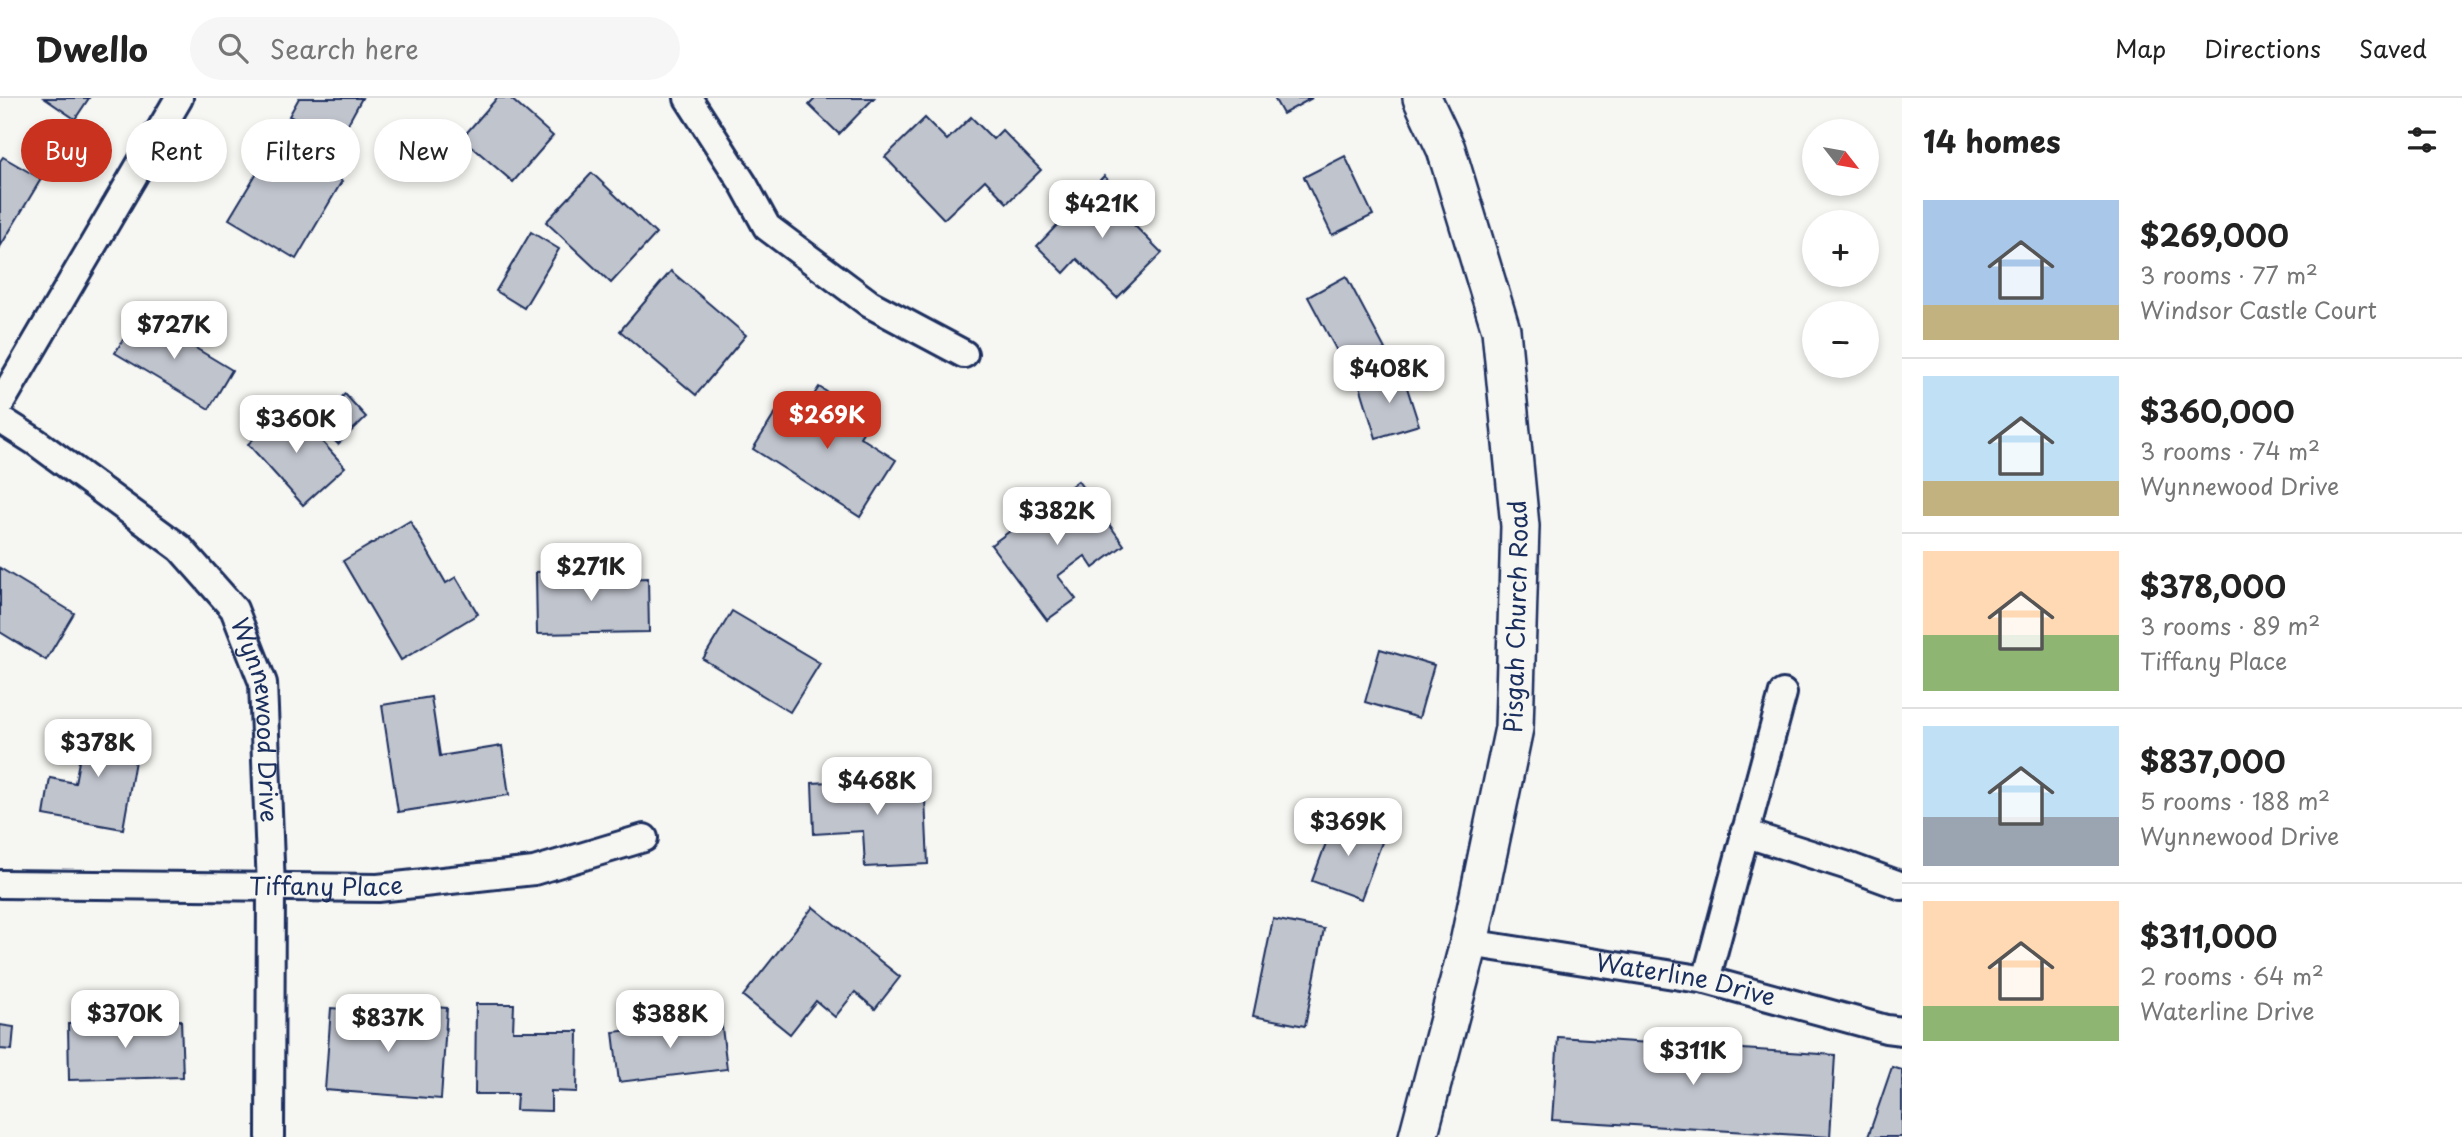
<!DOCTYPE html>
<meta charset="utf-8">
<style>
:root{--surface:#fff;--page:#f6f6f6;--text:#222;--muted:#767676;--line:#e0e0e0;--accent:#c8321e}
body{margin:0;font-family:"Playpen Sans",sans-serif;background:var(--page);color:var(--text);height:100vh;display:flex;flex-direction:column;font-size:26px;white-space:nowrap}
*{box-sizing:border-box;margin:0}
p{font-size:23px;color:var(--muted)}
.icon{flex:none;width:38px;height:38px;fill:none;stroke:currentColor;stroke-width:2;stroke-linecap:round;stroke-linejoin:round}
.map{position:relative;flex:1;overflow:hidden}
.sheet{display:flex;flex-direction:column;background:var(--surface);width:560px}
.sheet>*{flex:none}
.top-card{position:absolute;left:21px;top:21px;width:665px;height:63px;display:flex;gap:14px}
.needle{width:46px;rotate:121deg}
.controls{position:absolute;left:1802px;top:21px;display:grid;gap:14px}
.controls a{display:grid;place-items:center;width:77px;height:77px;border-radius:50%;background:var(--surface);box-shadow:0 4px 10px #0003;font-size:35px}
.price{position:absolute;translate:-50% -60px;padding:0 16px;border-radius:14px;background:#fff;color:#222;font-size:23px;line-height:46px;filter:drop-shadow(0 2px 4px #0008)}
.price::after{content:'';position:absolute;left:50%;top:42px;width:21px;height:16px;margin-left:-10px;background:inherit;clip-path:polygon(0 0,100% 0,50% 100%)}
.price.selected{background:var(--accent);color:#fff}
ul{padding:0;list-style:none}
li{display:flex;align-items:center;gap:21px;height:175px;padding:0 21px}
li+li{border-top:2px solid var(--line)}
li span{display:grid;place-items:center;flex:none;width:196px;height:140px;border-radius:0px;color:#555}
li>.icon{margin-inline-start:auto}
span .icon{width:84px;height:84px;fill:#fffc;stroke-width:1}
li b{font-size:30px}
h2{display:flex;justify-content:space-between;align-items:center;height:84px;padding:0 21px;font-size:30px}
.chip{padding:0 24px;border-radius:32px;background:var(--surface);box-shadow:0 4px 10px #0003;font-size:24px;line-height:63px}
.chip.selected{background:var(--accent);color:#fff}
header{display:flex;align-items:center;gap:42px;box-sizing:border-box;height:98px;padding:0 35px;background:var(--surface);border-bottom:2px solid var(--line)}
header strong{font-size:33px}
nav{display:flex;gap:38px;margin-inline-start:auto;font-size:24px}
.search{width:490px;height:63px;background:var(--page);display:flex;align-items:center;gap:18px;box-sizing:border-box;padding:0 24px;border-radius:38px;color:var(--muted);font-size:26px}
main{display:flex;flex:1;min-height:0}
.map>svg:first-child{display:block}
.building{fill:#c0c4cd;stroke:#1b2f5e;stroke-width:2}
.lines{fill:none;stroke-linecap:round;stroke-linejoin:round}
.street-casing{stroke:#1b2f5e;stroke-width:32}
.secondary-casing{stroke:#1b2f5e;stroke-width:42}
.street{stroke:#f6f6f2;stroke-width:26}
.secondary{stroke:#f6f6f2;stroke-width:37}
.labels{text-anchor:middle;stroke-width:5;stroke-linejoin:round;paint-order:stroke}
.street-label{font-size:24px;fill:#1b2f5e;stroke:#f6f6f2}
</style>
<header>
<strong>Dwello</strong>
<div class="search"><svg class="icon" aria-label="search" viewBox="0 0 24 24"><circle cx="10" cy="10" r="6"/><path d="M15 15l6 6"/></svg>Search here</div>
<nav><a>Map</a><a>Directions</a><a>Saved</a></nav>
</header>
<main>
<div class="map">
<svg width="1902" height="1039" viewBox="0 0 1902 1039">
<rect width="100%" height="100%" fill="#f6f6f2"/>
<filter id="ink" filterUnits="userSpaceOnUse"><feTurbulence type="fractalNoise" baseFrequency=".0143" numOctaves="2"/><feDisplacementMap in="SourceGraphic" scale="14" xChannelSelector="R" yChannelSelector="G"/><feConvolveMatrix kernelMatrix="1 2 1 2 8 2 1 2 1" color-interpolation-filters="sRGB"/></filter>
<g filter="url(#ink)">
<g class="building">
<polygon points="44,0 89,0 75,21"/>
<polygon points="299,0 362,0 338,44 289,18"/>
<polygon points="497,0 510,0 553,38 513,84 462,40"/>
<polygon points="816,0 874,0 839,36 809,7"/>
<polygon points="1274,0 1312,0 1283,16"/>
<polygon points="971,19 993,41 1002,32 1041,72 1007,105 985,82 944,121 885,59 925,20 947,42"/>
<polygon points="276,43 342,83 296,161 229,121"/>
<polygon points="1345,58 1373,117 1332,137 1304,79"/>
<polygon points="3,59 41,81 0,149 0,63"/>
<polygon points="592,75 656,136 611,185 546,124"/>
<polygon points="1104,78 1134,107 1124,117 1162,155 1117,200 1077,161 1064,175 1037,148"/>
<polygon points="531,134 559,151 524,210 496,193"/>
<polygon points="671,173 746,237 696,297 620,233"/>
<polygon points="1346,178 1385,251 1347,272 1308,199"/>
<polygon points="139,216 232,272 209,311 115,255"/>
<polygon points="1402,274 1419,327 1376,340 1360,288"/>
<polygon points="819,289 871,322 860,339 896,362 860,419 753,351 781,306 800,318"/>
<polygon points="345,296 366,319 338,346 316,324"/>
<polygon points="290,308 345,369 303,407 248,346"/>
<polygon points="1078,383 1124,447 1093,470 1085,458 1058,478 1076,501 1047,522 991,447"/>
<polygon points="410,423 446,485 456,479 478,516 401,562 343,463"/>
<polygon points="0,470 74,515 46,562 0,534"/>
<polygon points="619,472 619,481 648,480 649,534 537,536 536,474"/>
<polygon points="732,513 820,565 790,614 703,561"/>
<polygon points="1380,551 1434,567 1419,620 1365,604"/>
<polygon points="431,599 440,658 502,648 509,697 398,714 382,607"/>
<polygon points="86,625 140,634 123,731 44,717 50,680 75,685"/>
<polygon points="924,679 928,766 865,769 863,733 814,736 812,685"/>
<polygon points="1336,718 1385,736 1361,801 1312,783"/>
<polygon points="813,809 900,879 875,911 855,894 835,919 816,903 790,936 743,898"/>
<polygon points="1273,821 1324,831 1305,928 1253,918"/>
<polygon points="476,906 514,906 513,933 578,933 577,994 551,993 551,1013 516,1012 517,996 475,996"/>
<polygon points="405,907 447,910 441,1001 325,992 331,910 366,913 365,932 403,935"/>
<polygon points="721,921 727,971 619,984 613,934"/>
<polygon points="181,922 183,979 69,982 68,926"/>
<polygon points="0,927 14,929 12,952 0,951"/>
<polygon points="1558,939 1835,957 1830,1039 1552,1022"/>
<polygon points="1892,969 1902,972 1902,1039 1868,1039"/>
</g>
<g class="lines">
<defs>
<g id="street">
<polyline points="688,0 744,87 767,129 870,206 964,256"/>
<polyline points="0,306 179,0"/>
<path id="s1" d="M0,321l36,23 144,106 54,61 29,74 8,205 -1,249"/>
<polyline points="1744,735 1845,767 1902,788"/>
<path id="s2" d="M0,786l378,4 156,-17 110,-33"/>
<path id="s3" d="M1469,845l237,37 180,49 16,2"/>
<polyline points="1706,882 1783,595"/>
</g>
<g id="secondary">
<path id="s4" d="M1418,1039l51,-194 45,-215 6,-202 -19,-196 -55,-181 -24,-51"/>
</g>
</defs>
<use href="#street" class="street-casing"/>
<use href="#secondary" class="secondary-casing"/>
<use href="#street" class="street"/>
<use href="#secondary" class="secondary"/>
</g>
</g>
<g class="labels">
<g class="street-label">
<text dy="8" stroke="none"><textPath href="#s4" startOffset="532">Pisgah Church Road</textPath></text>
<text dy="8" stroke="none"><textPath href="#s1" startOffset="418">Wynnewood Drive</textPath></text>
<text dy="8" stroke="none"><textPath href="#s2" startOffset="326">Tiffany Place</textPath></text>
<text dy="8" stroke="none"><textPath href="#s3" startOffset="220">Waterline Drive</textPath></text>
</g>
</g>
</svg>
<div class="controls">
<a><svg class="needle" viewBox="-14 -14 28 28"><path d="M0-13l5 13h-10z" fill="#e53935"/><path d="M0 13l5-13h-10z" fill="#767676"/></svg></a>
<a>+</a>
<a>−</a>
</div>
<b class="price" style="left:1102px;top:142px">$421K</b>
<b class="price" style="left:174px;top:263px">$727K</b>
<b class="price" style="left:1389px;top:307px">$408K</b>
<b class="price selected" style="left:827px;top:353px">$269K</b>
<b class="price" style="left:296px;top:357px">$360K</b>
<b class="price" style="left:1057px;top:449px">$382K</b>
<b class="price" style="left:591px;top:505px">$271K</b>
<b class="price" style="left:98px;top:681px">$378K</b>
<b class="price" style="left:877px;top:719px">$468K</b>
<b class="price" style="left:1348px;top:760px">$369K</b>
<b class="price" style="left:125px;top:952px">$370K</b>
<b class="price" style="left:670px;top:952px">$388K</b>
<b class="price" style="left:388px;top:956px">$837K</b>
<b class="price" style="left:1693px;top:989px">$311K</b>
<div class="top-card">
<a class="chip selected">Buy</a>
<a class="chip">Rent</a>
<a class="chip">Filters</a>
<a class="chip">New</a>
</div>
</div>
<section class="sheet">
<h2>14 homes<svg class="icon" aria-label="filters" viewBox="0 0 24 24"><path d="M4 7h16M4 17h16"/><circle cx="9" cy="7" r="2"/><circle cx="15" cy="17" r="2"/></svg></h2>
<ul>
<li><span style="background:linear-gradient(#a9c7e8 75%,#c2b280 0)"><svg class="icon" aria-label="home" viewBox="0 0 24 24"><path d="M3 11l9-7 9 7M6 9v11h12V9"/></svg></span><div><b>$269,000</b><p>3 rooms · 77 m²</p><p>Windsor Castle Court</p></div></li>
<li><span style="background:linear-gradient(#bfe0f5 75%,#c2b280 0)"><svg class="icon" aria-label="home" viewBox="0 0 24 24"><path d="M3 11l9-7 9 7M6 9v11h12V9"/></svg></span><div><b>$360,000</b><p>3 rooms · 74 m²</p><p>Wynnewood Drive</p></div></li>
<li><span style="background:linear-gradient(#ffd9b3 60%,#8fb573 0)"><svg class="icon" aria-label="home" viewBox="0 0 24 24"><path d="M3 11l9-7 9 7M6 9v11h12V9"/></svg></span><div><b>$378,000</b><p>3 rooms · 89 m²</p><p>Tiffany Place</p></div></li>
<li><span style="background:linear-gradient(#bfe0f5 65%,#9aa5b1 0)"><svg class="icon" aria-label="home" viewBox="0 0 24 24"><path d="M3 11l9-7 9 7M6 9v11h12V9"/></svg></span><div><b>$837,000</b><p>5 rooms · 188 m²</p><p>Wynnewood Drive</p></div></li>
<li><span style="background:linear-gradient(#ffd9b3 75%,#8fb573 0)"><svg class="icon" aria-label="home" viewBox="0 0 24 24"><path d="M3 11l9-7 9 7M6 9v11h12V9"/></svg></span><div><b>$311,000</b><p>2 rooms · 64 m²</p><p>Waterline Drive</p></div></li>
</ul>
</section>
</main>
